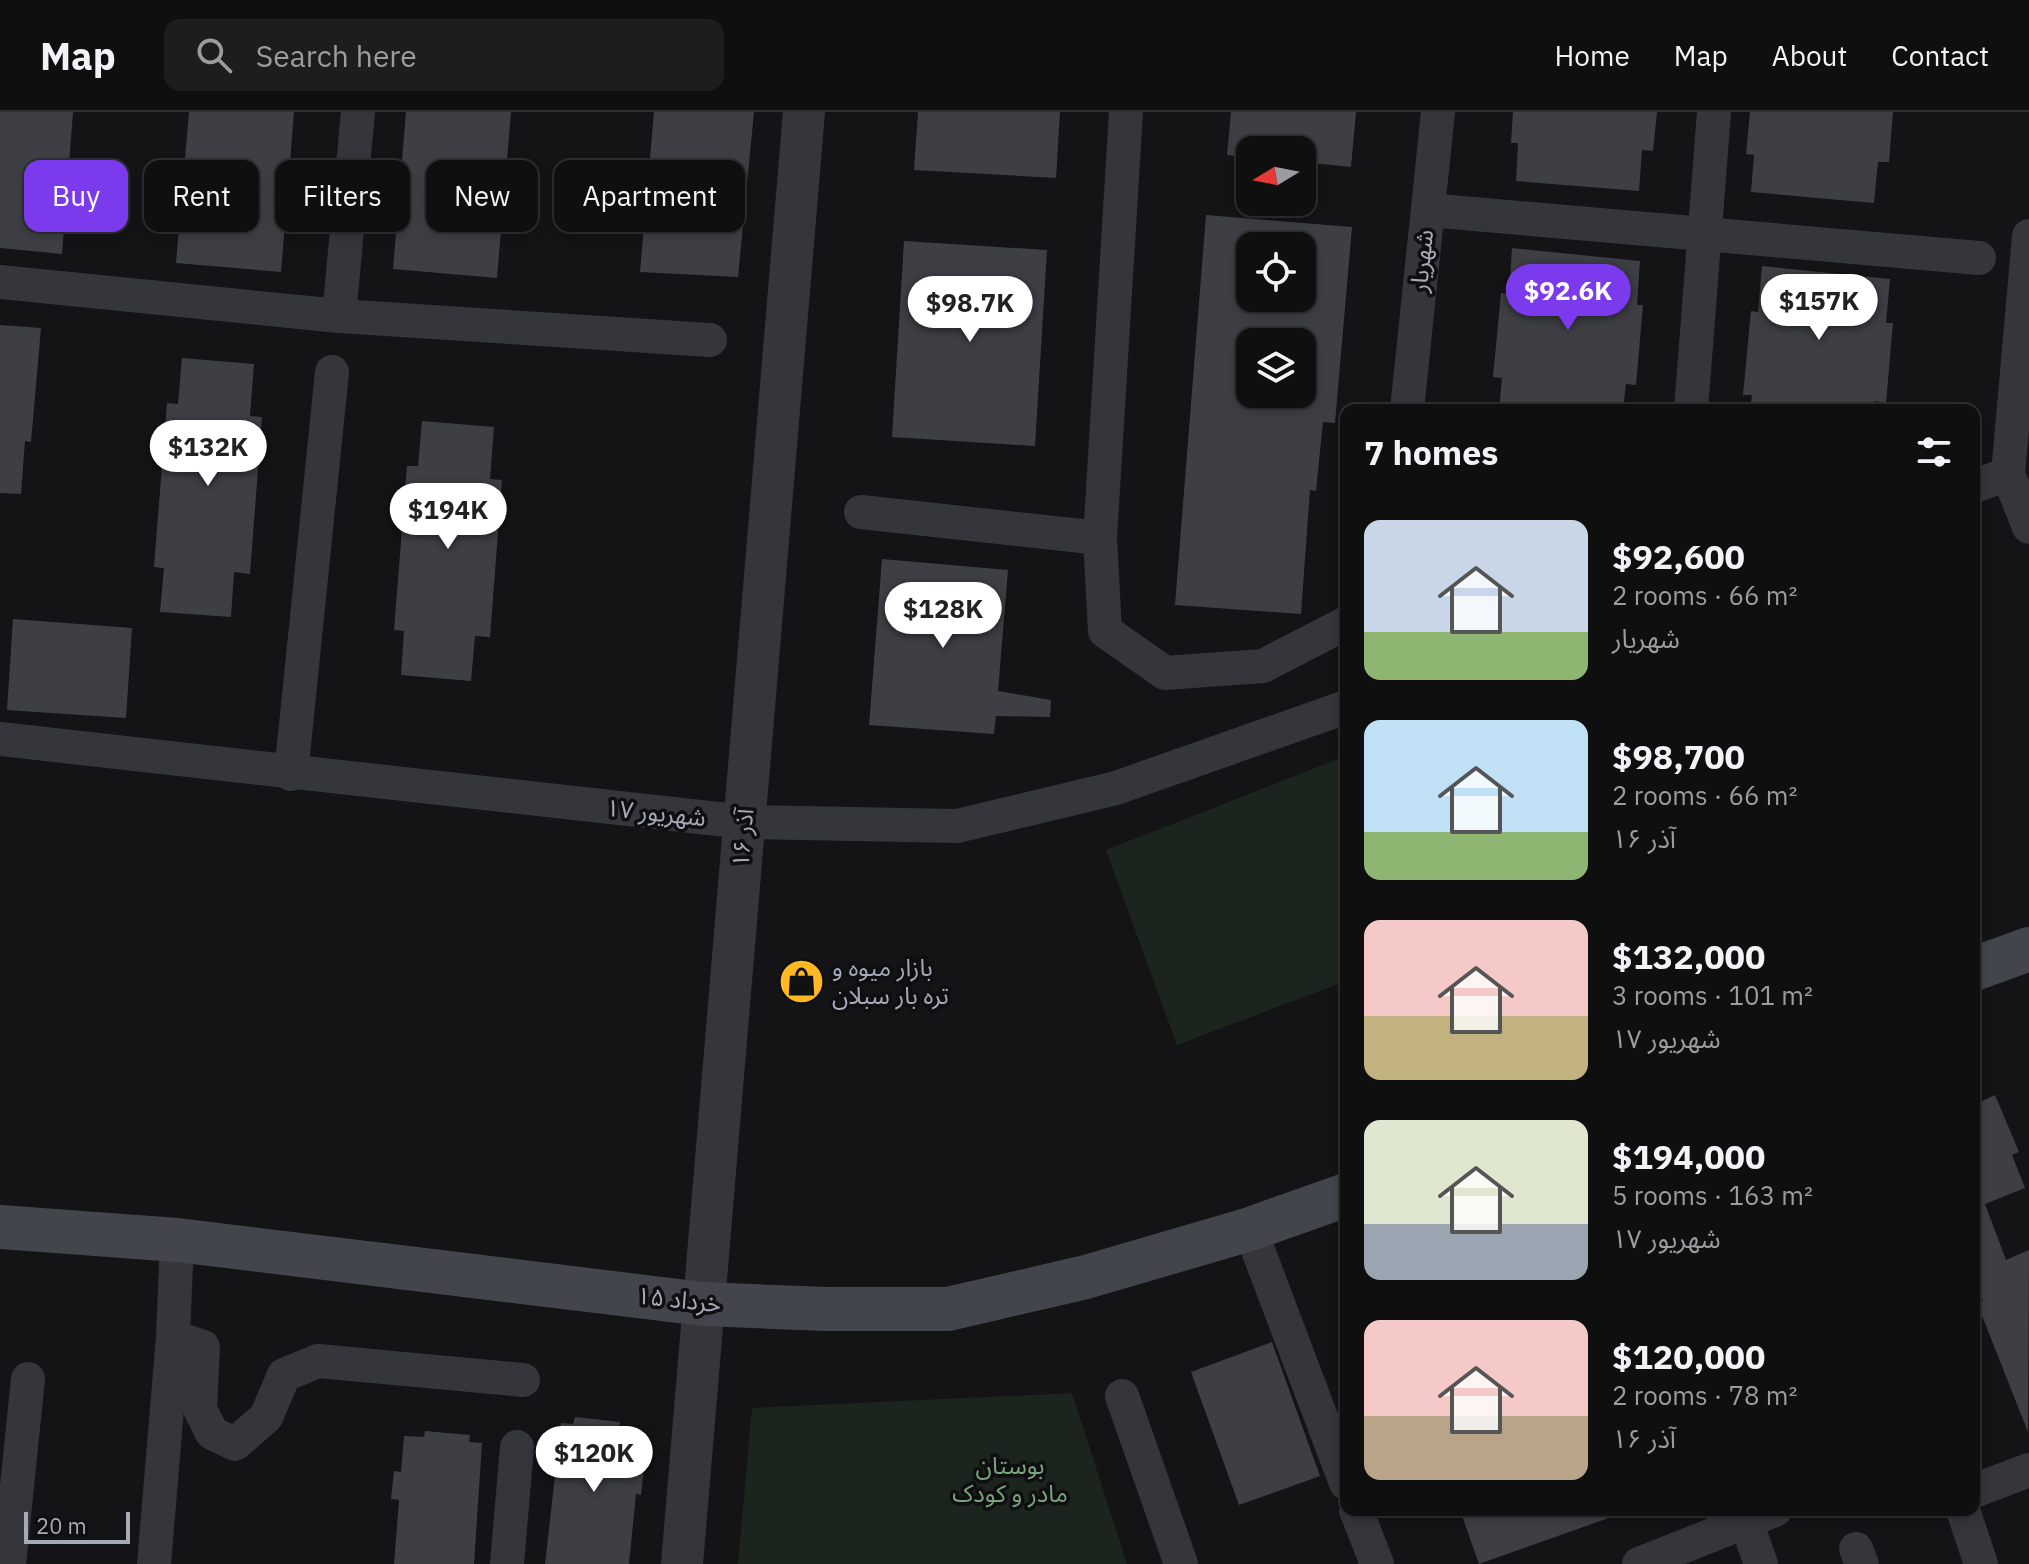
<!DOCTYPE html>
<meta charset="utf-8">
<style>
:root{--surface:#0f0f10;--page:#1d1d1e;--text:#f1f3f6;--muted:#9b9c9f;--line:#2f2f30;--accent:#7c3aed}
body{margin:0;font-family:"IBM Plex Sans","Noto Sans Arabic",sans-serif;background:var(--page);color:var(--text);height:100vh;display:flex;flex-direction:column;font-size:30px;white-space:nowrap}
*{box-sizing:border-box;margin:0}
p{font-size:26px;color:var(--muted)}
.icon{flex:none;width:44px;height:44px;fill:none;stroke:currentColor;stroke-width:2;stroke-linecap:round;stroke-linejoin:round}
.map{position:relative;flex:1;overflow:hidden}
.panel{position:absolute;left:1340px;top:292px;width:640px;height:1112px;display:flex;flex-direction:column;background:var(--surface);border-radius:16px;box-shadow:0 4px 12px #0003,0 0 0 2px var(--line)}
.panel>*{flex:none}
.banner{position:absolute;left:24px;top:48px;width:760px;height:72px;display:flex;gap:16px}
.needle{width:52px;rotate:260deg}
.fabs{position:absolute;left:1236px;top:24px;display:grid;gap:16px}
.fabs a{display:grid;place-items:center;width:80px;height:80px;border-radius:16px;background:var(--surface);box-shadow:0 4px 12px #0003,0 0 0 2px var(--line);font-size:40px}
.scale{position:absolute;left:24px;bottom:20px;width:106px;box-sizing:border-box;padding-left:8px;border:4px solid #a5aab8;border-top:0;font-size:22px;line-height:28px;white-space:nowrap;color:#a5aab8;-webkit-text-stroke:6px #0f0f11;paint-order:stroke}
.price{position:absolute;translate:-50% -68px;padding:0 18px;border-radius:28px;background:#fff;color:#222;font-size:26px;line-height:52px;filter:drop-shadow(0 2px 4px #0008)}
.price::after{content:'';position:absolute;left:50%;top:48px;width:24px;height:18px;margin-left:-12px;background:inherit;clip-path:polygon(0 0,100% 0,50% 100%)}
.price.on{background:var(--accent);color:#fff}
ul{padding:0;list-style:none}
li{display:flex;align-items:center;gap:24px;height:200px;padding:0 24px}
li span{display:grid;place-items:center;flex:none;width:224px;height:160px;border-radius:16px;color:#555}
li>.icon{margin-inline-start:auto}
span .icon{width:96px;height:96px;fill:#fffc;stroke-width:1}
li b{font-size:34px}
h2{display:flex;justify-content:space-between;align-items:center;height:96px;padding:0 24px;font-size:34px}
.pill{padding:0 28px;border-radius:16px;background:var(--surface);box-shadow:0 4px 12px #0003,0 0 0 2px var(--line);font-size:28px;line-height:72px}
.pill.on{background:var(--accent);color:#fff}
header{display:flex;align-items:center;gap:48px;box-sizing:border-box;height:112px;padding:0 40px;background:var(--surface);border-bottom:2px solid var(--line)}
header strong{font-size:38px}
nav{display:flex;gap:44px;margin-inline-start:auto;font-size:28px}
.search{width:560px;height:72px;background:var(--page);display:flex;align-items:center;gap:20px;box-sizing:border-box;padding:0 28px;border-radius:16px;color:var(--muted);font-size:30px}
.map>svg:first-child{display:block}
.green{fill:#1c251d}
.building{fill:#3e3f44;fill-rule:evenodd}
.lines{fill:none;stroke-linecap:round;stroke-linejoin:round}
.minor{stroke:#35363c;stroke-width:34}
.tertiary{stroke:#35363c;stroke-width:42}
.secondary{stroke:#43454c;stroke-width:44}
.labels{text-anchor:middle;stroke-width:7;stroke-linejoin:round;paint-order:stroke}
.street-label{font-size:24px;fill:#a5aab8;stroke:#0f0f11}
.poi-label{font-size:24px;fill:#a5aab8;stroke:#0f0f11;text-anchor:start}
.park-label{font-size:24px;fill:#79a57d;stroke:#0f0f11}
</style>
<header>
<strong>Map</strong>
<div class="search"><svg class="icon" aria-label="search" viewBox="0 0 24 24"><circle cx="10" cy="10" r="6"/><path d="M15 15l6 6"/></svg>Search here</div>
<nav><a>Home</a><a>Map</a><a>About</a><a>Contact</a></nav>
</header>
<div class="map">
<svg width="2029" height="1452" viewBox="0 0 2029 1452">
<rect width="100%" height="100%" fill="#141416"/>
<g class="green">
<polygon points="1346,644 1346,869 1177,933 1106,738"/>
<polygon points="1072,1281 1127,1452 738,1452 752,1296"/>
</g>
<g class="building">
<polygon points="0,0 73,0 62,142 0,136"/>
<polygon points="189,0 294,0 281,160 176,151"/>
<polygon points="406,0 511,0 497,166 393,157"/>
<polygon points="654,0 754,0 738,165 640,160"/>
<polygon points="918,0 1060,0 1056,66 914,58"/>
<polygon points="1231,0 1356,0 1351,55 1302,50 1302,38 1250,38 1250,45 1227,43"/>
<polygon points="1513,0 1657,0 1653,39 1642,38 1639,79 1516,69 1518,31 1511,31"/>
<polygon points="1750,0 1893,0 1889,50 1878,50 1874,91 1751,80 1754,43 1746,42"/>
<path d="M1206,103l146,12 -17,196 -12,-1 -7,69 -6,-1 -9,124 -126,-9zM1250,134h52v52h-52zM1250,230h52v52h-52z"/>
<polygon points="904,129 1047,138 1035,334 892,325"/>
<polygon points="1512,136 1640,149 1637,193 1643,193 1636,273 1626,272 1623,298 1499,298 1502,266 1493,265 1501,181 1509,182"/>
<polygon points="1762,154 1890,167 1886,211 1893,211 1886,291 1875,289 1875,298 1750,298 1752,283 1743,283 1751,199 1758,200"/>
<polygon points="0,213 41,216 31,330 25,329 21,382 0,381"/>
<polygon points="182,246 254,252 250,304 262,305 250,462 234,460 231,505 160,500 164,456 154,455 167,291 178,292"/>
<polygon points="422,309 494,315 490,367 502,368 490,525 475,524 471,569 401,563 404,519 394,518 407,354 418,354"/>
<polygon points="882,447 1008,458 998,579 1051,588 1050,605 996,604 994,622 869,613"/>
<polygon points="13,507 132,516 126,606 7,598"/>
<polygon points="1995,983 2019,1040 2012,1043 2025,1076 1985,1092 2006,1148 2029,1138 2028,1320 1977,1191 1983,1189 1974,1166 1974,993"/>
<polygon points="1272,1230 1320,1364 1239,1393 1191,1260"/>
<polygon points="575,1305 620,1310 619,1316 639,1318 636,1355 644,1356 641,1383 636,1382 629,1452 545,1452 561,1311 573,1312"/>
<polygon points="425,1319 470,1323 469,1330 482,1331 474,1452 394,1452 399,1388 391,1387 394,1359 401,1360 404,1324 424,1325"/>
<polygon points="1460,1398 1620,1398 1620,1402 1479,1452"/>
</g>
<g class="lines">
<g class="minor">
<polyline points="1126,0 1100,426 1105,519 1165,561 1263,554 1346,511"/>
<polyline points="1428,98 1979,146"/>
<polyline points="2029,124 2008,362 2029,415"/>
<polyline points="0,170 339,204 710,228"/>
<polyline points="339,204 358,0"/>
<polyline points="1407,298 1438,0"/>
<polyline points="1691,298 1714,0"/>
<polyline points="1974,374 2008,362"/>
<polyline points="861,400 1100,426"/>
<polyline points="0,627 745,710 957,714 1116,676 1346,595"/>
<polyline points="291,662 332,260"/>
<polyline points="1250,1117 1346,1371"/>
<polyline points="173,1225 203,1235 200,1297 212,1321 235,1332 266,1305 284,1263 318,1249 523,1268"/>
<polyline points="1122,1284 1181,1452"/>
<polyline points="1974,1379 2029,1358"/>
<polyline points="1356,1398 1377,1452"/>
<polyline points="1742,1398 1761,1452"/>
<polyline points="1963,1398 1981,1452"/>
<polyline points="1856,1437 1862,1452"/>
<polyline points="9,1452 28,1267"/>
<polyline points="154,1452 173,1225 177,1128"/>
<polyline points="507,1452 517,1335"/>
<polyline points="1639,1452 1775,1398"/>
</g>
<polyline class="tertiary" points="682,1452 804,0"/>
<g class="secondary">
<polyline points="1974,857 2029,837"/>
<polyline points="0,1115 177,1128 703,1192 826,1197 948,1197 1086,1165 1250,1117 1346,1083"/>
</g>
</g>
<defs>
<symbol id="shop-disc" viewBox="-11 -11 22 22"><circle r="9.5" fill="#ffb824" stroke="#0f0f11"/><path d="M-5-2.5h2.3a2.7 3.5 0 0 1 5.4 0H5L5.5 6h-11ZM-1.5-2.5h3a1.5 2.3 0 0 0-3 0Z" fill="#111"/></symbol>
</defs>
<g fill-rule="evenodd">
<use href="#shop-disc" x="776" y="844" width="51" height="51"/>
</g>
<g class="labels">
<g class="street-label">
<text transform="translate(1422 149) rotate(-84)" y="8">شهریار</text>
<text transform="translate(656 701) rotate(6)" y="8">۱۷ شهریور</text>
<text transform="translate(743 726) rotate(-85)" y="8">۱۶ آذر</text>
<text transform="translate(679 1188) rotate(6)" y="8">۱۵ خرداد</text>
</g>
<g class="poi-label">
<text x="832" y="864">بازار میوه و<tspan x="832" dy="28">تره بار سبلان</tspan></text>
</g>
<g class="park-label">
<text x="1010" y="1362">بوستان<tspan x="1010" dy="28">مادر و کودک</tspan></text>
</g>
</g>
</svg>
<div class="fabs">
<a><svg class="needle" viewBox="-14 -14 28 28"><path d="M0-13l5 13h-10z" fill="#e53935"/><path d="M0 13l5-13h-10z" fill="#9b9c9f"/></svg></a>
<a><svg class="icon" aria-label="locate" viewBox="0 0 24 24"><circle cx="12" cy="12" r="6"/><path d="M12 2v4M12 18v4M2 12h4M18 12h4"/></svg></a>
<a><svg class="icon" aria-label="layers" viewBox="0 0 24 24"><path d="M12 4l9 5-9 5-9-5zM3 14l9 5 9-5"/></svg></a>
</div>
<div class="scale">20 m</div>
<b class="price on" style="left:1568px;top:220px">$92.6K</b>
<b class="price" style="left:1819px;top:230px">$157K</b>
<b class="price" style="left:970px;top:232px">$98.7K</b>
<b class="price" style="left:208px;top:376px">$132K</b>
<b class="price" style="left:448px;top:439px">$194K</b>
<b class="price" style="left:943px;top:538px">$128K</b>
<b class="price" style="left:594px;top:1382px">$120K</b>
<div class="banner">
<a class="pill on">Buy</a>
<a class="pill">Rent</a>
<a class="pill">Filters</a>
<a class="pill">New</a>
<a class="pill">Apartment</a>
</div>
<section class="panel">
<h2>7 homes<svg class="icon" aria-label="filters" viewBox="0 0 24 24"><path d="M4 7h16M4 17h16"/><circle cx="9" cy="7" r="2"/><circle cx="15" cy="17" r="2"/></svg></h2>
<ul>
<li><span style="background:linear-gradient(#c9d6e8 70%,#8fb573 0)"><svg class="icon" aria-label="home" viewBox="0 0 24 24"><path d="M3 11l9-7 9 7M6 9v11h12V9"/></svg></span><div><b>$92,600</b><p>2 rooms · 66 m²</p><p>شهریار</p></div></li>
<li><span style="background:linear-gradient(#bfe0f5 70%,#8fb573 0)"><svg class="icon" aria-label="home" viewBox="0 0 24 24"><path d="M3 11l9-7 9 7M6 9v11h12V9"/></svg></span><div><b>$98,700</b><p>2 rooms · 66 m²</p><p>۱۶ آذر</p></div></li>
<li><span style="background:linear-gradient(#f6c9c9 60%,#c2b280 0)"><svg class="icon" aria-label="home" viewBox="0 0 24 24"><path d="M3 11l9-7 9 7M6 9v11h12V9"/></svg></span><div><b>$132,000</b><p>3 rooms · 101 m²</p><p>۱۷ شهریور</p></div></li>
<li><span style="background:linear-gradient(#dfe7d0 65%,#9aa5b1 0)"><svg class="icon" aria-label="home" viewBox="0 0 24 24"><path d="M3 11l9-7 9 7M6 9v11h12V9"/></svg></span><div><b>$194,000</b><p>5 rooms · 163 m²</p><p>۱۷ شهریور</p></div></li>
<li><span style="background:linear-gradient(#f6c9c9 60%,#b9a48a 0)"><svg class="icon" aria-label="home" viewBox="0 0 24 24"><path d="M3 11l9-7 9 7M6 9v11h12V9"/></svg></span><div><b>$120,000</b><p>2 rooms · 78 m²</p><p>۱۶ آذر</p></div></li>
</ul>
</section>
</div>
